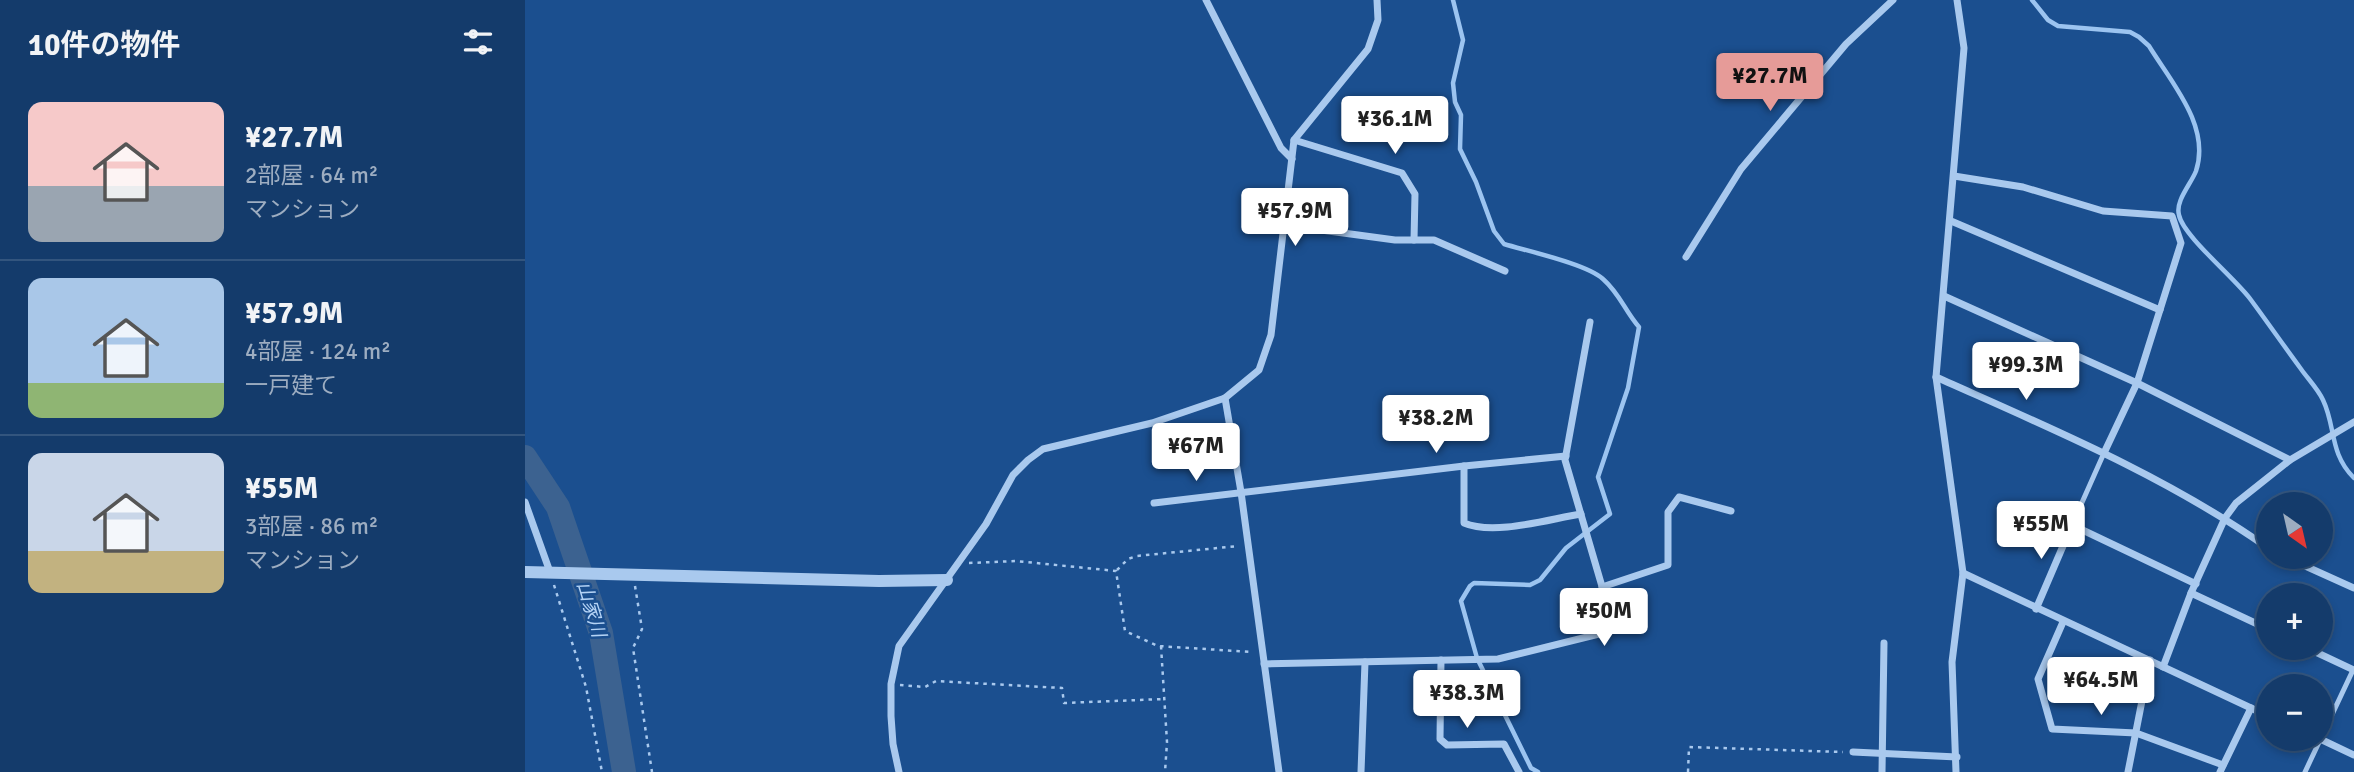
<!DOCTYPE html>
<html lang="ja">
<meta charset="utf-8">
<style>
:root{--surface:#143b6b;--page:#1d4271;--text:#f1f3f6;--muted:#9dadc1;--line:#33557e;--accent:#e69b98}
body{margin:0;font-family:Signika,"Noto Sans JP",sans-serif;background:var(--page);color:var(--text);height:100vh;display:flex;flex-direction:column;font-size:26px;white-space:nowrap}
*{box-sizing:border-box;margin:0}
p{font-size:23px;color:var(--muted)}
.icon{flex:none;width:38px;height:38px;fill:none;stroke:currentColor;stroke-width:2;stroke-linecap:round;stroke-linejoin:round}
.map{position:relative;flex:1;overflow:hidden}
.sheet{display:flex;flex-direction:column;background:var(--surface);width:525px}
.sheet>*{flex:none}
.needle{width:46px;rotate:146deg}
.controls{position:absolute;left:1731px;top:492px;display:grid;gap:14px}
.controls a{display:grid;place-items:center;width:77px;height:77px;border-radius:50%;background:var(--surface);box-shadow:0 4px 10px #0003,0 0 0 2px var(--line);font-size:35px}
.price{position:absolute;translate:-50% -60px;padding:0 16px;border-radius:7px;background:#fff;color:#222;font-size:23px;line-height:46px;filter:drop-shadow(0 2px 4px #0008)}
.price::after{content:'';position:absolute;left:50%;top:42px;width:21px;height:16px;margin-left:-10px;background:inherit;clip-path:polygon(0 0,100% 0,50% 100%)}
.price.current{background:var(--accent);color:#111}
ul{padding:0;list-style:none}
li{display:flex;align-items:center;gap:21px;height:175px;padding:0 28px}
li+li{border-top:2px solid var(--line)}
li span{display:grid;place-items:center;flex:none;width:196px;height:140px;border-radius:14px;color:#555}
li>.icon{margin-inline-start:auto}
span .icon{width:84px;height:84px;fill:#fffc;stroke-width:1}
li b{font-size:30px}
h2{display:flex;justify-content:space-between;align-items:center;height:84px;padding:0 28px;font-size:30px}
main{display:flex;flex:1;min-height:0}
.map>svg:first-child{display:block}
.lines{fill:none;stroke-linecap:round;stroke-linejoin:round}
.stream{stroke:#9cc4f0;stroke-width:4.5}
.river{stroke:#3c6290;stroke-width:24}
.path{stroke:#a9c9ee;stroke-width:2.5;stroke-dasharray:3.5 5;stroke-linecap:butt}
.service{stroke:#a9c9ee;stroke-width:5}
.minor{stroke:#a9c9ee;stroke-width:7}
.tertiary{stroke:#a9c9ee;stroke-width:12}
.labels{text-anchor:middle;stroke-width:5;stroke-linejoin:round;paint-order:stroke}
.water-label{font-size:19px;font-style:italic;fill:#b5d3f5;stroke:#1b4f8f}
</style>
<main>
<section class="sheet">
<h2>10件の物件<svg class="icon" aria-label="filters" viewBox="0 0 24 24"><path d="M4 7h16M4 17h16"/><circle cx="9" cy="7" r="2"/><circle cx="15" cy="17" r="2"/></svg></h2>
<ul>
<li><span style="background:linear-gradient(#f6c9c9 60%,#9aa5b1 0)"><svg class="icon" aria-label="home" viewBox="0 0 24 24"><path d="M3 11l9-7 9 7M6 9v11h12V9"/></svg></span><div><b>¥27.7M</b><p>2部屋 · 64 m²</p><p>マンション</p></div></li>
<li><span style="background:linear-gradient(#a9c7e8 75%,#8fb573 0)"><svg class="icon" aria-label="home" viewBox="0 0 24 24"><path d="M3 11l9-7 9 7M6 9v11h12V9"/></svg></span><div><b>¥57.9M</b><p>4部屋 · 124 m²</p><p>一戸建て</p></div></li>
<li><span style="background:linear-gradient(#c9d6e8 70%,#c2b280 0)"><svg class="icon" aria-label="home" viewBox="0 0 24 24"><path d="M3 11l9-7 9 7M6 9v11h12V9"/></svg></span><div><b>¥55M</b><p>3部屋 · 86 m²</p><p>マンション</p></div></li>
</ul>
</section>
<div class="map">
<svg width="1829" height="772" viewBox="0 0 1829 772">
<rect width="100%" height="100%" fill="#1b4f8f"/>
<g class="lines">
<g class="stream">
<path d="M928,0l10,40 -10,43 2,19 6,13 -1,34 16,33 18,49 10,13c23,7 83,20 99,35 17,15 22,32 36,48l-11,61 -30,89 12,37 -44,34 -26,32 -10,5 -56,-2 -4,3 -9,15 16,57 54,110 7,4"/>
<path d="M1507,0l16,20 10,6 72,6 9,5 10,9c22,36 62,80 47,125 -5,13 -21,30 -17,44 4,21 57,64 72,85 17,23 33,46 50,69 7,10 17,20 22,31 13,27 6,53 31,78"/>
</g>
<polyline class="river" points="0,457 33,507 76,633 99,772"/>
<g class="path">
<polyline points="444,563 491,561 591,571 600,631 633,646 727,652"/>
<polyline points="592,570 603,559 612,556 713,546"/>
<polyline points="29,585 61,687 77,772"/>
<polyline points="110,586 117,629 108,648 127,772"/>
<polyline points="636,646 642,742 640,772"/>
<polyline points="375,685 400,687 411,681 537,688 539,703 639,699"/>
<polyline points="1163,772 1164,747 1318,752"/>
</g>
<g class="service">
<polyline points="1547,525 1579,453"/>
<polyline points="1780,772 1828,670"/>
</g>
<g class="minor">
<polyline points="681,0 756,148 767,159"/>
<polyline points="769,140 877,173 890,194 889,240"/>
<polyline points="1429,176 1498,187 1578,211 1647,216 1656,243 1612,383 1579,453"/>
<polyline points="1426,221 1635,310"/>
<polyline points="759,225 870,240 909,240 980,271"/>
<polyline points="1161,257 1216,169 1321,44 1368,0"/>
<polyline points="1419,296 1612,383 1765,460"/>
<path d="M1411,377c114,51 230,99 332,171"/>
<polyline points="700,398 716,492 754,772"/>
<polyline points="939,466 1041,456"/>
<polyline points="0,502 25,572"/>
<path d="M629,503l310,-37v57c30,13 85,-4 117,-9"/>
<polyline points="1758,556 1829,588"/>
<polyline points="1438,573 1743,716"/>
<polyline points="1077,587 1143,565 1143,512 1154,497 1206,511"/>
<polyline points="1666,593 1743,629"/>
<polyline points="1511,609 1547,525 1671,584"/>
<polyline points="1538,622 1513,679 1527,729 1611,733 1698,765"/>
<polyline points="1782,648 1829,670"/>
<polyline points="916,660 915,739 922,745 979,744 994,772"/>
<polyline points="739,664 973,659 1078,633 1088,624 1040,460 1065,322"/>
<polyline points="1638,667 1666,593 1700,518 1711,503 1765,460 1829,422"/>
<polyline points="1793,738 1829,755"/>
<polyline points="1328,752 1432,757"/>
<polyline points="374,772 368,744 366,716 366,684 374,646 461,524 488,475 503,460 518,449 627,423 700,398 734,370 746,335 769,140 843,49 853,20 852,0"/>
<polyline points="836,772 840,662"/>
<polyline points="1357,772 1359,643"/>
<polyline points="1431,772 1427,662 1438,573 1411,377 1439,48 1432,0"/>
<polyline points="1603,772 1625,660"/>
<polyline points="1695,772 1726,708"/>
</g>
<polyline class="tertiary" points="0,572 354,581 422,580"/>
</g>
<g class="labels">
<g class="water-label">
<text transform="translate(67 609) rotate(73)" y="7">山家川</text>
</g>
</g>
</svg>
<div class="controls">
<a><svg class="needle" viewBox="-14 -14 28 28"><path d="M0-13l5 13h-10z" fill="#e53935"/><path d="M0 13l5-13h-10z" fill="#9dadc1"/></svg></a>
<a>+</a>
<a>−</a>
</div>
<b class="price current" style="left:1245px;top:113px">¥27.7M</b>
<b class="price" style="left:870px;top:156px">¥36.1M</b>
<b class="price" style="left:770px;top:248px">¥57.9M</b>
<b class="price" style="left:1501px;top:402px">¥99.3M</b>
<b class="price" style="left:911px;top:455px">¥38.2M</b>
<b class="price" style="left:671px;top:483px">¥67M</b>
<b class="price" style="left:1516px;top:561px">¥55M</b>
<b class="price" style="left:1079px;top:648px">¥50M</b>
<b class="price" style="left:1576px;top:717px">¥64.5M</b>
<b class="price" style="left:942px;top:730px">¥38.3M</b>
</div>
</main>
